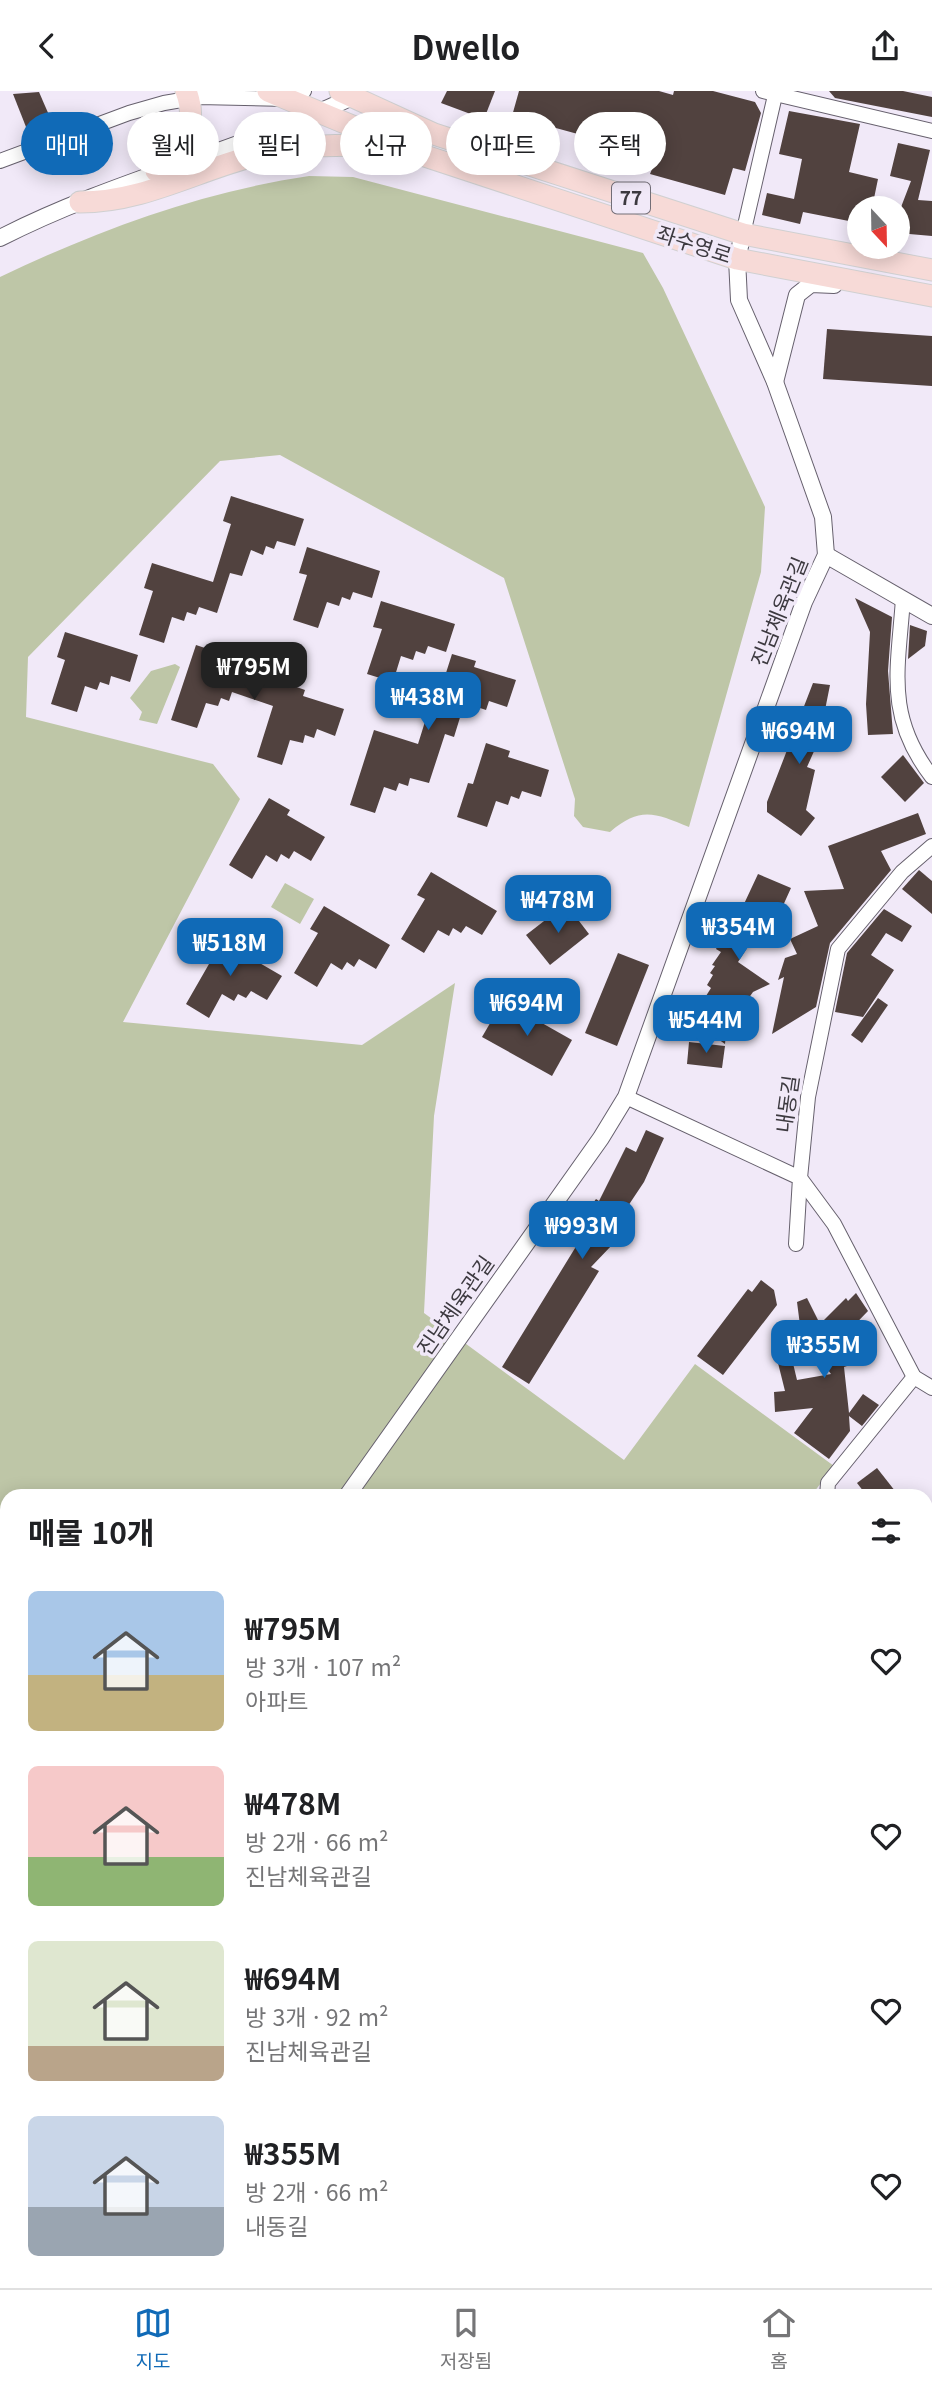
<!DOCTYPE html>
<html lang="ko">
<meta charset="utf-8">
<style>
:root{--surface:#fff;--page:#f2f2f2;--text:#202124;--muted:#757577;--line:#e0e0e0;--accent:#106ab7}
body{margin:0;font-family:Georgia,"Noto Sans KR",serif;background:var(--page);color:var(--text);height:100vh;display:flex;flex-direction:column;font-size:26px;white-space:nowrap}
*{box-sizing:border-box;margin:0}
p{font-size:23px;color:var(--muted)}
.icon{flex:none;width:38px;height:38px;fill:none;stroke:currentColor;stroke-width:2;stroke-linecap:round;stroke-linejoin:round}
.map{position:relative;flex:1;overflow:hidden}
.drawer{position:absolute;left:0px;top:1398px;width:933px;height:800px;display:flex;flex-direction:column;background:var(--surface);border-radius:21px 21px 0 0;box-shadow:0 4px 18px #0003}
.drawer>*{flex:none}
.top-card{position:absolute;left:21px;top:21px;width:891px;height:63px;display:flex;gap:14px}
.needle{width:46px;rotate:158deg}
.controls{position:absolute;left:847px;top:105px;display:grid;gap:14px}
.controls a{display:grid;place-items:center;width:63px;height:63px;border-radius:50%;background:var(--surface);box-shadow:0 4px 18px #0003;font-size:35px}
.price{position:absolute;translate:-50% -60px;padding:0 16px;border-radius:14px;background:var(--accent);color:#fff;font-size:23px;line-height:46px;filter:drop-shadow(0 2px 4px #0008)}
.price::after{content:'';position:absolute;left:50%;top:42px;width:21px;height:16px;margin-left:-10px;background:inherit;clip-path:polygon(0 0,100% 0,50% 100%)}
.price.on{background:#222;color:#fff}
ul{padding:0;list-style:none}
li{display:flex;align-items:center;gap:21px;height:175px;padding:0 28px}
li span{display:grid;place-items:center;flex:none;width:196px;height:140px;border-radius:10px;color:#555}
li>.icon{margin-inline-start:auto}
span .icon{width:84px;height:84px;fill:#fffc;stroke-width:1}
li b{font-size:30px}
h2{display:flex;justify-content:space-between;align-items:center;height:84px;padding:0 28px;font-size:30px}
.chip{padding:0 24px;border-radius:32px;background:var(--surface);box-shadow:0 4px 18px #0003;font-size:24px;line-height:63px}
.chip.on{background:var(--accent);color:#fff}
header{display:flex;justify-content:space-between;align-items:center;height:91px;padding:0 28px;background:var(--surface);font-size:32px;font-weight:700}
.tabs{display:flex;justify-content:space-around;align-items:center;height:98px;border-top:2px solid var(--line);background:var(--surface);font-size:19px;color:var(--muted)}
.tabs a{display:grid;justify-items:center;gap:4px}
.tabs .on{color:var(--accent)}
.map>svg:first-child{display:block}
.green{fill:#bec6a7}
.building{fill:#51423f}
.lines{fill:none;stroke-linecap:round;stroke-linejoin:round}
.minor-casing{stroke:#66606d;stroke-width:16}
.tertiary-casing{stroke:#66606d;stroke-width:18}
.primary-casing{stroke:#d0d0d1;stroke-width:23}
.minor{stroke:#fff;stroke-width:14}
.tertiary{stroke:#fff;stroke-width:16}
.primary{stroke:#f7dad7;stroke-width:21}
.labels{text-anchor:middle;stroke-width:7;stroke-linejoin:round;paint-order:stroke}
.shield{fill:#f1e9f8;stroke:#736e77;stroke-width:2}
.shield-label{font-size:19px;font-weight:bold;fill:#3d3a40}
.street-label{font-size:21px;fill:#3d3a40;stroke:#f1e9f8}
</style>
<header><svg class="icon" aria-label="back" viewBox="0 0 24 24"><path d="M15 5l-7 7 7 7"/></svg>Dwello<svg class="icon" aria-label="share" viewBox="0 0 24 24"><path d="M12 15V3M7 8l5-5 5 5M5 13v7h14v-7"/></svg></header>
<div class="map">
<svg width="932" height="2197" viewBox="0 0 932 2197">
<rect width="100%" height="100%" fill="#f1e9f8"/>
<g class="green">
<path d="M309,85l44,1 290,76 20,35 102,219 -4,65 -72,255c-34,-14 -49,-21 -79,5l-27,-5 -9,-11 1,-17 -71,-221 -224,-123 -60,6 -192,196 -2,60 187,47 27,35 -117,223 239,23 93,-62 -21,133 -10,197 200,147 71,-96 139,102 -23,30h-804v786h172v6h-179v-2011c98,-47 201,-85 309,-101z"/>
<polygon points="175,573 180,576 157,633 139,629 142,621 130,607 151,580"/>
<polygon points="285,792 314,808 300,833 271,816"/>
<polygon points="932,2084 932,2197 281,2197 272,2191 926,2191 926,2086"/>
</g>
<g class="building">
<polygon points="447,0 495,0 484,28 441,12"/>
<polygon points="519,0 659,0 673,4 674,0 713,0 755,11 761,22 745,80 733,77 725,104 650,83 652,78 614,68 618,54 512,25"/>
<polygon points="829,0 903,0 932,6 932,26 835,7"/>
<polygon points="39,1 52,31 28,41 13,3"/>
<polygon points="789,20 860,33 849,81 878,88 872,117 859,117 859,132 803,121 800,133 762,124 767,102 794,108 802,68 779,63"/>
<polygon points="898,52 930,59 918,109 932,110 932,145 898,142 898,124 911,90 890,85"/>
<polygon points="827,238 932,245 932,295 823,288"/>
<polygon points="231,405 304,428 295,455 277,450 274,458 266,455 263,464 251,459 242,485 230,482 217,522 199,516 196,524 187,521 184,530 172,526 164,552 139,544 153,500 144,497 152,472 213,491 231,433 223,430"/>
<polygon points="307,456 380,480 372,507 353,501 350,509 342,506 339,515 327,511 318,537 293,529 307,484 299,482"/>
<polygon points="855,507 892,526 888,580 893,643 868,644 866,613 870,541"/>
<polygon points="381,510 455,533 446,561 428,555 425,563 416,560 413,569 401,565 393,591 367,583 382,538 373,536"/>
<polygon points="910,534 927,540 925,555 908,568"/>
<polygon points="65,541 138,564 130,591 111,585 109,594 100,591 97,599 85,595 77,621 51,613 65,569 57,566"/>
<polygon points="196,554 220,562 218,568 305,599 303,605 344,618 335,645 317,638 314,647 305,644 303,652 290,649 282,674 257,666 273,615 232,601 229,610 221,607 218,615 206,612 197,637 171,629"/>
<polygon points="452,563 476,570 474,576 516,589 507,616 489,610 486,619 477,616 475,624 462,620 454,646 445,643 429,692 410,687 408,695 399,692 396,700 384,696 375,722 350,714 374,639 418,653 434,602 439,604"/>
<polygon points="813,592 830,594 819,649 807,676 815,679 806,719 815,727 801,745 767,721 767,711"/>
<polygon points="486,652 510,660 508,666 549,679 541,706 522,700 519,708 511,705 508,714 496,710 487,736 457,726 468,692 473,693"/>
<polygon points="903,664 924,692 905,711 881,686"/>
<polygon points="269,707 290,719 287,724 325,746 311,770 294,760 289,768 281,763 277,771 266,764 252,788 229,774"/>
<polygon points="918,722 926,743 881,760 891,779 830,852 816,916 772,943 784,886 778,889 785,867 797,863 790,848 818,835 804,800 844,798 828,755"/>
<polygon points="919,779 932,790 932,823 902,798"/>
<polygon points="431,781 497,820 482,844 466,835 461,842 453,837 449,845 438,839 424,862 401,848 425,808 417,804"/>
<polygon points="758,783 791,797 771,841 760,837 738,871 770,893 753,901 741,918 751,936 738,943 726,942 725,953 691,929 711,897 707,894 713,884 710,882 715,875 712,874 721,861 716,858 731,827 736,830"/>
<polygon points="566,813 589,843 550,874 526,844"/>
<polygon points="324,815 390,854 376,878 359,868 354,876 347,871 342,879 331,872 317,896 294,882 318,842 310,838"/>
<polygon points="884,818 912,835 902,851 886,842 871,864 894,879 863,926 835,921 847,862"/>
<polygon points="215,846 282,885 267,909 251,900 246,907 238,903 234,910 222,903 209,927 186,913 209,873 202,869"/>
<polygon points="618,862 649,874 617,955 585,942"/>
<polygon points="878,907 888,914 862,952 851,944"/>
<polygon points="503,910 572,949 552,985 482,946"/>
<polygon points="689,951 725,955 722,977 687,973"/>
<polygon points="646,1039 664,1047 644,1091 606,1148 612,1154 591,1176 599,1180 529,1293 502,1276 580,1149 576,1145 595,1125 588,1119 596,1108 599,1110 626,1056 636,1061"/>
<polygon points="761,1189 774,1199 777,1214 723,1284 697,1265 748,1198 752,1201"/>
<polygon points="856,1202 868,1220 835,1254 850,1274 844,1276 849,1322 863,1303 879,1314 862,1335 849,1325 850,1340 829,1368 794,1342 813,1317 775,1321 774,1301 785,1300 777,1268 791,1264 797,1289 831,1283 801,1242 797,1211 807,1207 820,1233 846,1207 848,1210"/>
<polygon points="877,1377 899,1405 867,1405 857,1392"/>
</g>
<g class="lines">
<defs>
<g id="minor">
<polyline points="763,0 932,40"/>
<polyline points="0,70 129,22 164,12 199,6 287,8 304,0"/>
<polyline points="743,143 776,0"/>
<path d="M903,508c-5,71 -18,117 29,178"/>
<polyline points="932,755 902,781 838,858 808,1006 800,1087 834,1133 914,1286 932,1297"/>
<polyline points="626,1006 800,1087 796,1153"/>
<polyline points="827,1405 828,1392 914,1286"/>
<polyline points="926,1694 932,1692"/>
<polyline points="926,1731 932,1740"/>
</g>
<g id="tertiary">
<path d="M0,147c113,-58 238,-86 352,-141"/>
<polyline points="775,291 797,204 811,193 834,194"/>
<polyline points="826,464 932,525"/>
<polyline points="347,1405 601,1047 626,1006 804,511 826,464 823,426 775,291 739,209 737,168 743,143"/>
</g>
<g id="primary">
<polyline points="268,0 422,64 737,168 932,205"/>
<polyline points="340,0 434,43 743,143 932,179"/>
<path d="M156,80c24,-25 44,-43 30,-80"/>
<path d="M80,111c64,0 117,-32 177,-47 39,-10 84,-11 124,-9"/>
</g>
</defs>
<use href="#minor" class="minor-casing"/>
<use href="#tertiary" class="tertiary-casing"/>
<use href="#primary" class="primary-casing"/>
<use href="#minor" class="minor"/>
<use href="#tertiary" class="tertiary"/>
<use href="#primary" class="primary"/>
</g>
<g class="labels">
<rect class="shield" x="612" y="91.5" width="38" height="31" rx="5"/>
<g class="shield-label">
<text x="631" y="114">77</text>
</g>
<g class="street-label">
<text transform="translate(694 154) rotate(18)" y="7">좌수영로</text>
<text transform="translate(780 521) rotate(-68)" y="7">진남체육관길</text>
<text transform="translate(788 1013) rotate(-82)" y="7">내동길</text>
<text transform="translate(456 1215) rotate(-55)" y="7">진남체육관길</text>
</g>
</g>
</svg>
<div class="controls">
<a><svg class="needle" viewBox="-14 -14 28 28"><path d="M0-13l5 13h-10z" fill="#e53935"/><path d="M0 13l5-13h-10z" fill="#757577"/></svg></a>
</div>
<b class="price on" style="left:254px;top:611px">₩795M</b>
<b class="price" style="left:428px;top:641px">₩438M</b>
<b class="price" style="left:799px;top:675px">₩694M</b>
<b class="price" style="left:558px;top:844px">₩478M</b>
<b class="price" style="left:739px;top:871px">₩354M</b>
<b class="price" style="left:230px;top:887px">₩518M</b>
<b class="price" style="left:527px;top:947px">₩694M</b>
<b class="price" style="left:706px;top:964px">₩544M</b>
<b class="price" style="left:582px;top:1170px">₩993M</b>
<b class="price" style="left:824px;top:1289px">₩355M</b>
<div class="top-card">
<a class="chip on">매매</a>
<a class="chip">월세</a>
<a class="chip">필터</a>
<a class="chip">신규</a>
<a class="chip">아파트</a>
<a class="chip">주택</a>
</div>
<section class="drawer">
<h2>매물 10개<svg class="icon" aria-label="filters" viewBox="0 0 24 24"><path d="M4 7h16M4 17h16"/><circle cx="9" cy="7" r="2"/><circle cx="15" cy="17" r="2"/></svg></h2>
<ul>
<li><span style="background:linear-gradient(#a9c7e8 60%,#c2b280 0)"><svg class="icon" aria-label="home" viewBox="0 0 24 24"><path d="M3 11l9-7 9 7M6 9v11h12V9"/></svg></span><div><b>₩795M</b><p>방 3개 · 107 m²</p><p>아파트</p></div><svg class="icon" aria-label="heart" viewBox="0 0 24 24"><path d="M12 20l-8-8c-3-5 5-10 8-4 3-6 11-1 8 4z"/></svg></li>
<li><span style="background:linear-gradient(#f6c9c9 65%,#8fb573 0)"><svg class="icon" aria-label="home" viewBox="0 0 24 24"><path d="M3 11l9-7 9 7M6 9v11h12V9"/></svg></span><div><b>₩478M</b><p>방 2개 · 66 m²</p><p>진남체육관길</p></div><svg class="icon" aria-label="heart" viewBox="0 0 24 24"><path d="M12 20l-8-8c-3-5 5-10 8-4 3-6 11-1 8 4z"/></svg></li>
<li><span style="background:linear-gradient(#dfe7d0 75%,#b9a48a 0)"><svg class="icon" aria-label="home" viewBox="0 0 24 24"><path d="M3 11l9-7 9 7M6 9v11h12V9"/></svg></span><div><b>₩694M</b><p>방 3개 · 92 m²</p><p>진남체육관길</p></div><svg class="icon" aria-label="heart" viewBox="0 0 24 24"><path d="M12 20l-8-8c-3-5 5-10 8-4 3-6 11-1 8 4z"/></svg></li>
<li><span style="background:linear-gradient(#c9d6e8 65%,#9aa5b1 0)"><svg class="icon" aria-label="home" viewBox="0 0 24 24"><path d="M3 11l9-7 9 7M6 9v11h12V9"/></svg></span><div><b>₩355M</b><p>방 2개 · 66 m²</p><p>내동길</p></div><svg class="icon" aria-label="heart" viewBox="0 0 24 24"><path d="M12 20l-8-8c-3-5 5-10 8-4 3-6 11-1 8 4z"/></svg></li>
</ul>
</section>
</div>
<nav class="tabs">
<a class="on"><svg class="icon" aria-label="map" viewBox="0 0 24 24"><path d="M3 6l6-2 6 2 6-2v14l-6 2-6-2-6 2zM9 4v14M15 6v14"/></svg>지도</a>
<a><svg class="icon" aria-label="saved" viewBox="0 0 24 24"><path d="M7 4h10v16l-5-4-5 4z"/></svg>저장됨</a>
<a><svg class="icon" aria-label="home" viewBox="0 0 24 24"><path d="M3 11l9-7 9 7M6 9v11h12V9"/></svg>홈</a>
</nav>
